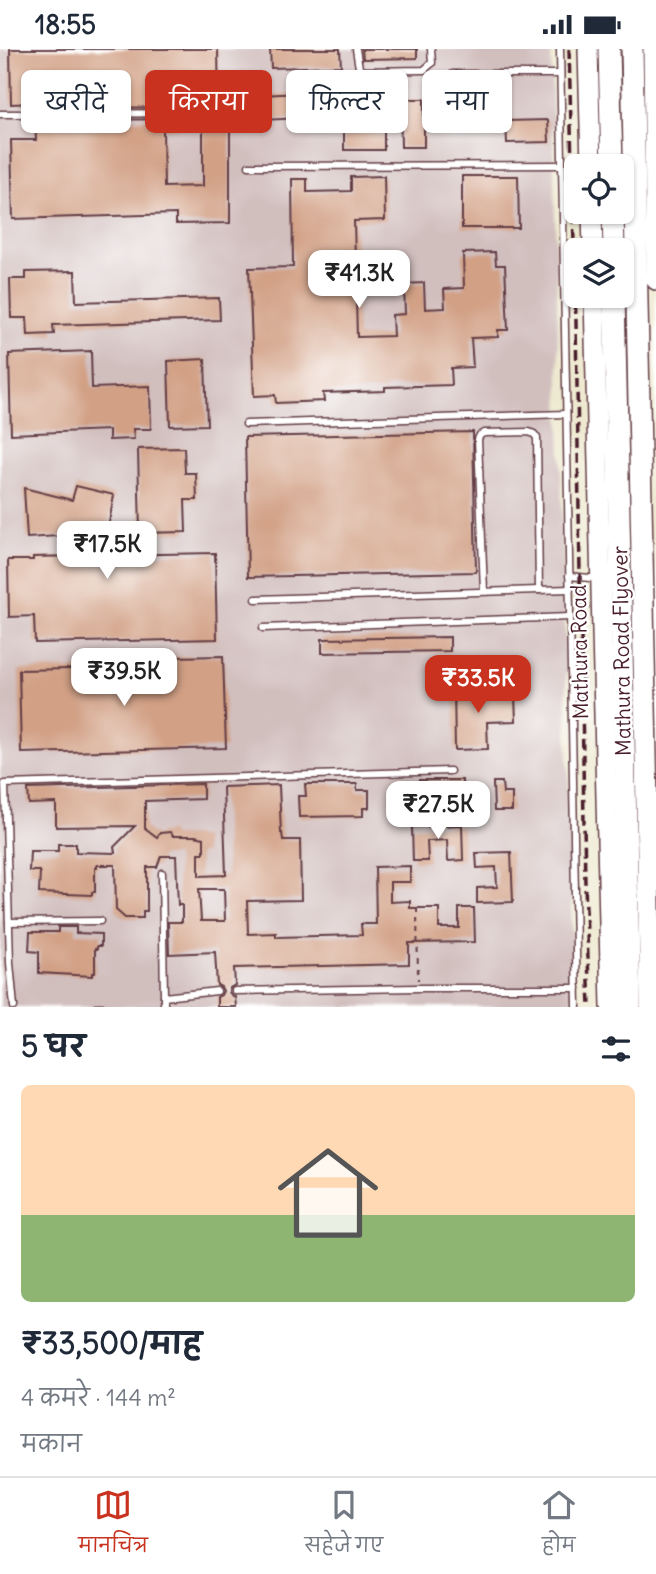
<!DOCTYPE html>
<html lang="hi">
<meta charset="utf-8">
<style>
:root{--surface:#fff;--page:#f2f2f3;--text:#1f2937;--muted:#747a83;--line:#e0e1e3;--accent:#c8321e}
body{margin:0;font-family:Delius,"Playpen Sans Deva",sans-serif;background:var(--page);color:var(--text);height:100vh;display:flex;flex-direction:column;font-size:26px;white-space:nowrap}
*{box-sizing:border-box;margin:0}
p{font-size:23px;color:var(--muted)}
.icon{flex:none;width:38px;height:38px;fill:none;stroke:currentColor;stroke-width:2;stroke-linecap:round;stroke-linejoin:round}
.map{position:relative;height:958px;overflow:hidden}
.side{display:flex;flex-direction:column;background:var(--surface);flex:1}
.side>*{flex:none}
.hud{position:absolute;left:21px;top:21px;width:614px;height:63px;display:flex;gap:14px}
.tools{position:absolute;left:564px;top:105px;display:grid;gap:14px}
.tools a{display:grid;place-items:center;width:70px;height:70px;border-radius:10px;background:var(--surface);box-shadow:0 2px 5px #0004;font-size:35px}
.price{position:absolute;translate:-50% -60px;padding:0 16px;border-radius:14px;background:#fff;color:#222;font-size:23px;line-height:46px;filter:drop-shadow(0 2px 4px #0008)}
.price::after{content:'';position:absolute;left:50%;top:42px;width:21px;height:16px;margin-left:-10px;background:inherit;clip-path:polygon(0 0,100% 0,50% 100%)}
.price.on{background:var(--accent);color:#fff}
ul{padding:0;list-style:none}
li{display:grid;align-content:center;gap:14px;height:371px;padding:0 21px}
li span{display:grid;place-items:center;height:217px;border-radius:10px;color:#555}
li>.icon{margin-inline-start:auto}
span .icon{width:126px;height:126px;fill:#fffc;stroke-width:1}
li b{font-size:30px}
h2{display:flex;justify-content:space-between;align-items:center;height:84px;padding:0 21px;font-size:30px}
.chip{padding:0 24px;border-radius:10px;background:var(--surface);box-shadow:0 2px 5px #0004;font-size:24px;line-height:63px}
.chip.on{background:var(--accent);color:#fff}
.status{display:flex;justify-content:space-between;align-items:center;height:49px;padding:0 35px;background:var(--surface);direction:ltr}
.status svg{height:19px;fill:currentColor}
.menu{display:flex;justify-content:space-around;align-items:center;height:98px;border-top:2px solid var(--line);background:var(--surface);font-size:19px;color:var(--muted)}
.menu a{display:grid;justify-items:center;gap:4px}
.menu .on{color:var(--accent)}
.map>svg:first-child{display:block}
.industrial{fill:#d1bfbe}
.building{fill:#d2a085;fill-rule:evenodd}
.lines{fill:none;stroke-linecap:round;stroke-linejoin:round}
.service-casing{stroke:#633d44;stroke-width:9}
.secondary-casing{stroke:#633d44;stroke-width:22}
.trunk-casing{stroke:#633d44;stroke-width:24}
.path{stroke:#633d44;stroke-width:2;stroke-dasharray:5 5;stroke-linecap:butt}
.service{stroke:#fff;stroke-width:6}
.secondary{stroke:#fff;stroke-width:19}
.trunk{stroke:#fff;stroke-width:21}
.rail{stroke:#4a1f2b;stroke-width:3.5;stroke-dasharray:10 5;stroke-linecap:butt}
.labels{text-anchor:middle;stroke-width:5;stroke-linejoin:round;paint-order:stroke}
.street-label{font-size:21px;fill:#4a1f2b;stroke:#fff}
</style>
<div class="status"><b>18:55</b><svg viewBox="0 0 49 12"><path d="M0 12V9h3v3zM5 12V6h3v6zM10 12V3h3v9zM15 12V0h3v12zM26 1h20v11H26zM47 4h2v5h-2z"/></svg></div>
<div class="map">
<svg width="656" height="958" viewBox="0 0 656 958">
<rect width="100%" height="100%" fill="#fff"/>
<filter id="ink" filterUnits="userSpaceOnUse"><feTurbulence type="fractalNoise" baseFrequency=".0143" numOctaves="2"/><feDisplacementMap in="SourceGraphic" scale="14" xChannelSelector="R" yChannelSelector="G"/><feConvolveMatrix kernelMatrix="1 2 1 2 8 2 1 2 1" color-interpolation-filters="sRGB"/></filter>
<filter id="wash" filterUnits="userSpaceOnUse"><feTurbulence type="fractalNoise" baseFrequency=".00686" numOctaves="4" result="noise"/><feDisplacementMap in="SourceGraphic" scale="28" xChannelSelector="R" yChannelSelector="G"/><feGaussianBlur stdDeviation="1.57" result="paint"/><feColorMatrix in="noise" values="0 0 0 0 0 0 0 0 0 0 0 0 0 0 0 0 0 1.4 0 .05"/><feComposite in="paint" operator="in"/></filter>
<g filter="url(#wash)">
<rect width="100%" height="100%" fill="#eee9d0"/>
<polygon class="industrial" points="0,0 551,0 574,958 0,958"/>
<g id="blocks">
<g class="building">
<polygon points="10,0 218,0 219,58 35,59 35,54 11,55"/>
<polygon points="270,0 340,0 341,17 271,19"/>
<polygon points="362,0 417,0 417,9 363,10"/>
<polygon points="321,43 323,68 262,71 261,46"/>
<polygon points="400,50 424,50 424,98 401,98"/>
<rect x="344" y="52" width="40" height="49"/>
<path d="M227,68h3v106l-54,1v-10l-163,5 -2,-79h25l-1,-20 188,-1zM203,79v58l-39,1 -1,-58z"/>
<polygon points="548,71 549,93 507,94 506,72"/>
<polygon points="384,127 385,171 354,172 357,288 393,287 392,266 405,265 404,235 424,234 425,260 445,259 444,240 464,239 463,204 495,203 496,216 505,216 508,281 498,281 498,288 471,289 473,318 451,319 452,336 385,338 385,342 323,344 324,352 276,354 275,346 254,347 249,219 293,218 292,130 307,130 307,143 351,142 351,128"/>
<polygon points="462,127 518,127 519,179 462,179"/>
<polygon points="75,222 76,253 219,249 220,271 53,276 54,285 28,286 27,269 11,269 10,230 26,230 26,223"/>
<polygon points="91,302 92,339 150,337 151,380 133,380 134,390 109,391 109,381 11,385 9,305"/>
<polygon points="205,310 207,376 170,377 168,312"/>
<polygon points="473,383 476,523 248,528 245,388"/>
<polygon points="184,399 185,424 196,424 197,451 185,451 186,483 140,484 138,400"/>
<polygon points="76,437 114,446 108,479 107,506 215,504 217,590 35,594 34,567 9,568 8,511 33,511 33,508 77,507 74,486 27,489 24,439 72,451"/>
<polygon points="450,588 450,602 322,604 322,590"/>
<polygon points="223,607 226,699 21,704 19,621 174,618 173,608"/>
<polygon points="486,635 487,648 515,647 516,672 487,673 488,700 455,701 454,636"/>
<polygon points="419,731 462,731 462,747 420,748"/>
<polygon points="493,733 502,733 503,744 512,744 512,762 494,762"/>
<path d="M203,735v15l-58,2v27l12,9 3,-4 10,-1 3,4h22l9,2v15h-5v23l27,-1 -3,-88 56,-2 2,48h1l1,7h17l1,60 -54,1 1,33 28,-1v4l86,-2 -1,-11h15l-1,-57 35,-1v16h-20v20l20,-1v7h29v20h20v-20h15l1,34 -66,1v21l-175,4 1,17 -5,3 -1,4 3,4 3,1 1,10h-19v-10l4,-2 2,-4 -2,-4 -4,-2 -2,-33 -46,2 -1,-32h14v-17h-4l-2,-49h-15l-4,11h-10v44h-4v7h-18l-9,-8 -1,-45h-18v3h-2v24h-3v3l-53,-2 1,-22h-11l1,-20h28v-7h18v8l39,1 -1,-6 21,-21 -79,1v-24l-27,1 -1,-15zM199,840h25l1,32h-24z"/>
<polygon points="305,735 357,735 357,741 369,741 369,759 363,759 363,767 299,768 298,747 306,747"/>
<polygon points="462,776 463,811 448,812 447,791 427,792 428,812 413,812 412,778"/>
<polygon points="511,803 513,853 477,854 477,839 497,838 496,818 477,819 476,804"/>
<polygon points="58,878 76,878 76,884 101,885 101,897 97,897 97,900 95,900 95,924 92,924 92,927 39,924 39,903 29,902 30,883 58,883"/>
</g>
</g>
</g>
<g filter="url(#ink)">
<use href="#blocks" fill-opacity="0" stroke="#633d44" stroke-width="2"/>
<g class="lines">
<defs>
<g id="service">
<polyline points="356,0 359,19 363,22 424,21 432,14 431,0"/>
<polyline points="560,0 577,958"/>
<polyline points="453,25 560,25"/>
<polyline points="0,65 223,64"/>
<polyline points="249,117 562,116"/>
<polyline points="246,375 566,365"/>
<polyline points="569,527 600,530"/>
<polyline points="484,542 478,390 480,386 484,384 529,383 534,385 537,389 539,541"/>
<polyline points="256,550 570,540"/>
<polyline points="263,579 570,568"/>
<polyline points="162,824 164,948"/>
<polyline points="9,873 100,872"/>
<polyline points="235,942 418,939 577,939"/>
<polyline points="14,958 10,914 5,735 450,722"/>
<polyline points="97,958 102,958"/>
<polyline points="164,958 164,948 217,942"/>
</g>
<g id="secondary">
<polyline points="588,0 591,117"/>
<polyline points="653,0 656,231"/>
<polyline points="592,163 593,201"/>
<polyline points="594,247 611,958"/>
</g>
<g id="trunk">
<polyline points="609,0 612,117"/>
<polyline points="632,0 651,958"/>
<polyline points="613,163 614,201"/>
<polyline points="614,247 630,958"/>
</g>
</defs>
<use href="#service" class="service-casing"/>
<use href="#secondary" class="secondary-casing"/>
<use href="#trunk" class="trunk-casing"/>
<polyline class="path" points="417,859 418,931"/>
<use href="#service" class="service"/>
<use href="#secondary" class="secondary"/>
<use href="#trunk" class="trunk"/>
<polyline class="rail" points="569,0 576,273 585,836 590,958"/>
</g>
</g>
<g class="labels">
<g class="street-label">
<text transform="translate(622 602) rotate(-91)" y="7">Mathura Road Flyover</text>
<text transform="translate(580 603) rotate(-91)" y="7">Mathura Road</text>
</g>
</g>
</svg>
<div class="tools">
<a><svg class="icon" aria-label="locate" viewBox="0 0 24 24"><circle cx="12" cy="12" r="6"/><path d="M12 2v4M12 18v4M2 12h4M18 12h4"/></svg></a>
<a><svg class="icon" aria-label="layers" viewBox="0 0 24 24"><path d="M12 4l9 5-9 5-9-5zM3 14l9 5 9-5"/></svg></a>
</div>
<b class="price" style="left:359px;top:261px">₹41.3K</b>
<b class="price" style="left:107px;top:532px">₹17.5K</b>
<b class="price" style="left:124px;top:659px">₹39.5K</b>
<b class="price on" style="left:478px;top:666px">₹33.5K</b>
<b class="price" style="left:438px;top:792px">₹27.5K</b>
<div class="hud">
<a class="chip">खरीदें</a>
<a class="chip on">किराया</a>
<a class="chip">फ़िल्टर</a>
<a class="chip">नया</a>
</div>
</div>
<section class="side">
<h2>5 घर<svg class="icon" aria-label="filters" viewBox="0 0 24 24"><path d="M4 7h16M4 17h16"/><circle cx="9" cy="7" r="2"/><circle cx="15" cy="17" r="2"/></svg></h2>
<ul>
<li><span style="background:linear-gradient(#ffd9b3 60%,#8fb573 0)"><svg class="icon" aria-label="home" viewBox="0 0 24 24"><path d="M3 11l9-7 9 7M6 9v11h12V9"/></svg></span><div><b>₹33,500/माह</b><p>4 कमरे · 144 m²</p><p>मकान</p></div></li>
</ul>
</section>
<nav class="menu">
<a class="on"><svg class="icon" aria-label="map" viewBox="0 0 24 24"><path d="M3 6l6-2 6 2 6-2v14l-6 2-6-2-6 2zM9 4v14M15 6v14"/></svg>मानचित्र</a>
<a><svg class="icon" aria-label="saved" viewBox="0 0 24 24"><path d="M7 4h10v16l-5-4-5 4z"/></svg>सहेजे गए</a>
<a><svg class="icon" aria-label="home" viewBox="0 0 24 24"><path d="M3 11l9-7 9 7M6 9v11h12V9"/></svg>होम</a>
</nav>
